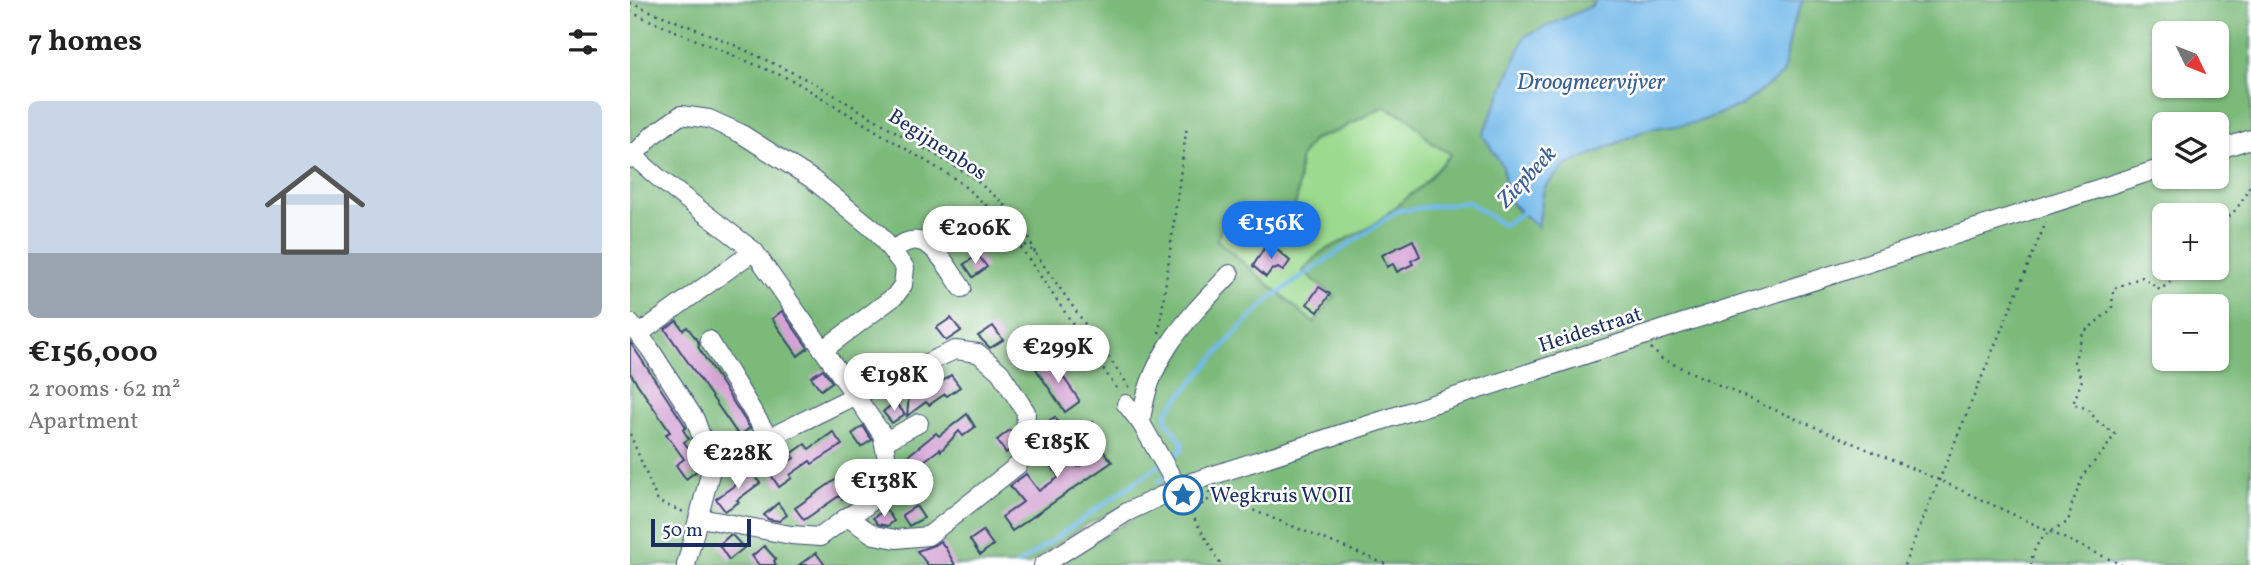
<!DOCTYPE html>
<meta charset="utf-8">
<style>
:root{--surface:#fff;--page:#f2f2f2;--text:#222;--muted:#767676;--accent:#1a73e8}
body{margin:0;font-family:Vollkorn,serif;background:var(--page);color:var(--text);height:100vh;display:flex;flex-direction:column;font-size:26px;white-space:nowrap}
*{box-sizing:border-box;margin:0}
p{font-size:23px;color:var(--muted)}
.icon{flex:none;width:38px;height:38px;fill:none;stroke:currentColor;stroke-width:2;stroke-linecap:round;stroke-linejoin:round}
.map{position:relative;flex:1;overflow:hidden}
.drawer{display:flex;flex-direction:column;background:var(--surface);width:630px}
.drawer>*{flex:none}
.needle{width:46px;rotate:133deg}
.tools{position:absolute;left:1522px;top:21px;display:grid;gap:14px}
.tools a{display:grid;place-items:center;width:77px;height:77px;border-radius:10px;background:var(--surface);box-shadow:0 2px 5px #0004;font-size:35px}
.scale{position:absolute;left:21px;bottom:18px;width:100px;box-sizing:border-box;padding-left:7px;border:4px solid #1b2f5e;border-top:0;font-size:19px;line-height:24px;white-space:nowrap;color:#1b2f5e;-webkit-text-stroke:5px #fff;paint-order:stroke}
.price{position:absolute;translate:-50% -60px;padding:0 16px;border-radius:24px;background:#fff;color:#222;font-size:23px;line-height:46px;filter:drop-shadow(0 2px 4px #0008)}
.price::after{content:'';position:absolute;left:50%;top:42px;width:21px;height:16px;margin-left:-10px;background:inherit;clip-path:polygon(0 0,100% 0,50% 100%)}
.price.on{background:var(--accent);color:#fff}
ul{padding:0;list-style:none}
li{display:grid;align-content:center;gap:14px;height:371px;padding:0 28px}
li span{display:grid;place-items:center;height:217px;border-radius:10px;color:#555}
li>.icon{margin-inline-start:auto}
span .icon{width:126px;height:126px;fill:#fffc;stroke-width:1}
li b{font-size:30px}
h2{display:flex;justify-content:space-between;align-items:center;height:84px;padding:0 28px;font-size:30px}
main{display:flex;flex:1;min-height:0}
.map>svg:first-child{display:block}
.green{fill:#9bda8f;stroke:#5b8476;stroke-width:2}
.forest{fill:#7cba7a;stroke:#4c746c;stroke-width:2;fill-rule:evenodd}
.water{fill:#73b9ea;stroke:#4774a4;stroke-width:2}
.lines{fill:none;stroke-linecap:round;stroke-linejoin:round}
.stream{stroke:#73b9ea;stroke-width:4.5}
.building{fill:#d4a2d4}
.minor-casing{stroke:#3b4b70;stroke-width:20}
.path{stroke:#3b4b70;stroke-width:2.5;stroke-dasharray:2 5;stroke-linecap:butt}
.minor{stroke:#fff;stroke-width:18}
.labels{text-anchor:middle;stroke-width:5;stroke-linejoin:round;paint-order:stroke}
.street-label{font-size:21px;fill:#1b2f5e;stroke:#fff}
.poi-label{font-size:21px;fill:#1b2f5e;stroke:#fff;text-anchor:start}
.water-label{font-size:23px;font-style:italic;fill:#3a5f8f;stroke:#fff}
</style>
<main>
<section class="drawer">
<h2>7 homes<svg class="icon" aria-label="filters" viewBox="0 0 24 24"><path d="M4 7h16M4 17h16"/><circle cx="9" cy="7" r="2"/><circle cx="15" cy="17" r="2"/></svg></h2>
<ul>
<li><span style="background:linear-gradient(#c9d6e8 70%,#9aa5b1 0)"><svg class="icon" aria-label="home" viewBox="0 0 24 24"><path d="M3 11l9-7 9 7M6 9v11h12V9"/></svg></span><div><b>€156,000</b><p>2 rooms · 62 m²</p><p>Apartment</p></div></li>
</ul>
</section>
<div class="map">
<svg width="1621" height="565" viewBox="0 0 1621 565">
<rect width="100%" height="100%" fill="#fff"/>
<filter id="ink" filterUnits="userSpaceOnUse"><feTurbulence type="fractalNoise" baseFrequency=".0143" numOctaves="2"/><feDisplacementMap in="SourceGraphic" scale="14" xChannelSelector="R" yChannelSelector="G"/><feConvolveMatrix kernelMatrix="1 2 1 2 8 2 1 2 1" color-interpolation-filters="sRGB"/></filter>
<filter id="wash" filterUnits="userSpaceOnUse"><feTurbulence type="fractalNoise" baseFrequency=".00686" numOctaves="4" result="noise"/><feDisplacementMap in="SourceGraphic" scale="28" xChannelSelector="R" yChannelSelector="G"/><feGaussianBlur stdDeviation="1.57" result="paint"/><feColorMatrix in="noise" values="0 0 0 0 0 0 0 0 0 0 0 0 0 0 0 0 0 1.4 0 .05"/><feComposite in="paint" operator="in"/></filter>
<g filter="url(#wash)">
<rect width="100%" height="100%" fill="#f2ecd6"/>
<polygon class="green" points="754,106 780,119 802,143 821,154 793,185 742,226 690,253 673,272 705,297 684,323 586,241 592,226 610,223 638,239 667,198 670,158 682,140 707,131"/>
<path class="forest" d="M0,0h966l-94,95 -19,40 20,32 4,32 11,12 20,16 6,-39 21,-22 83,-37 50,-7 44,-17 41,-31 9,-47 11,-27h448v565h-1198l115,-67 -6,-12 -78,40 -56,39h-398zM1535,33h52v53h-52zM754,106l26,13 22,24 19,11 -28,31 -51,41 -52,27 -17,18 31,26 -20,26 -97,-83 5,-14 18,-3 28,16 22,-15 7,-26 3,-40 13,-19 24,-8zM1535,124h52v53h-52zM1535,215h52v53h-52zM1535,306h52v53h-52z"/>
<polygon class="water" points="966,0 1173,0 1162,27 1153,74 1112,105 1068,122 1018,129 935,166 914,188 908,227 877,199 873,167 853,135 895,36 962,6"/>
<g class="lines">
<g class="stream">
<polyline points="540,459 552,450 552,442 536,420 538,410 610,328 641,298 767,211 838,202 873,225 891,214 894,209"/>
<polyline points="529,481 538,477"/>
<polyline points="387,565 531,464"/>
</g>
</g>
<g id="blocks">
<g class="building">
<polygon points="783,240 790,256 781,261 783,264 767,272 763,264 757,267 752,255"/>
<polygon points="638,242 660,261 653,271 648,268 644,270 642,269 636,277 623,266"/>
<polygon points="348,255 357,267 343,277 334,264"/>
<polygon points="689,287 700,294 688,312 677,304"/>
<polygon points="152,311 178,348 168,356 142,319"/>
<polygon points="321,318 331,331 316,341 306,328"/>
<polygon points="47,321 53,330 57,327 68,341 69,346 68,347 120,428 109,436 35,329"/>
<polygon points="363,326 373,340 360,348 348,336"/>
<polygon points="0,342 56,427 53,430 59,439 54,442 66,458 63,461 69,469 56,479 46,465 54,459 36,434 40,432 0,373"/>
<polygon points="421,359 449,400 449,402 435,412 406,369"/>
<polygon points="193,369 202,382 191,390 181,377"/>
<polygon points="321,375 330,387 317,396 315,394 299,405 296,402 277,416 279,395 292,386 297,393"/>
<polygon points="265,402 275,414 262,423 253,412"/>
<polygon points="337,414 345,427 333,436 329,431 311,451 310,449 290,464 291,466 278,476 269,463 306,433 309,436"/>
<polygon points="425,417 436,434 419,445 408,428"/>
<polygon points="463,422 474,438 467,443 482,462 382,531 372,517 393,502 380,486 396,474 409,491 429,477 415,459 431,447 448,467 465,455 449,432"/>
<polygon points="233,426 242,440 231,447 222,434"/>
<polygon points="380,430 384,435 383,447 376,453 367,440"/>
<polygon points="203,432 212,445 182,464 180,461 160,475 162,478 149,487 141,475 164,458 161,454 175,444 179,449"/>
<polygon points="229,468 239,481 212,499 209,496 174,520 165,508 205,480 208,484"/>
<polygon points="120,470 130,483 107,500 109,502 95,511 86,499 109,482 107,480"/>
<polygon points="148,503 157,515 149,521 138,519 134,515"/>
<polygon points="286,506 294,518 279,526 272,515"/>
<polygon points="256,509 264,521 258,526 248,524 243,518"/>
<polygon points="353,531 363,545 350,555 340,540"/>
<polygon points="100,535 103,536 114,548 99,560 89,545"/>
<polygon points="310,541 315,547 325,565 298,565 287,551 304,545"/>
<polygon points="134,546 146,559 144,561 146,565 129,565 122,556"/>
<polygon points="186,553 195,565 169,565"/>
</g>
</g>
</g>
<g filter="url(#ink)">
<use href="#blocks" fill-opacity="0" stroke="#3b4b70" stroke-width="2"/>
<g class="lines">
<defs>
<g id="minor">
<polyline points="1587,150 1621,139"/>
<polyline points="0,153 31,180 124,251"/>
<polyline points="0,159 24,134 51,115 79,119 110,133 182,179 248,233 275,268 273,285 265,296 193,350"/>
<path d="M263,250c34,-28 51,13 69,38"/>
<polyline points="0,323 20,349 65,419 82,466 56,565"/>
<polyline points="9,334 124,251 252,434 260,475 236,506 217,517"/>
<polyline points="79,340 139,438"/>
<polyline points="496,404 511,423 548,488"/>
<path d="M511,423c6,-65 47,-105 89,-149"/>
<polyline points="254,442 289,423"/>
<polyline points="70,518 161,535 190,537 217,517 244,535 266,539 298,536 388,465 394,454 396,412 370,372 348,353 325,350 224,396 82,466"/>
<polyline points="413,565 497,512 559,483 1535,167"/>
</g>
</defs>
<use href="#minor" class="minor-casing"/>
<g class="path">
<polyline points="0,3 96,41 182,82 341,176 373,203 394,224 405,253"/>
<polyline points="0,12 164,81 327,180 371,218 489,392"/>
<path d="M1587,224c17,-7 27,-25 34,-41"/>
<polyline points="384,236 405,253 501,389"/>
<polyline points="529,333 557,125"/>
<polyline points="1021,348 1032,359 1122,400 1309,480 1492,565"/>
<polyline points="0,434 28,502 54,512"/>
<polyline points="578,492 758,565"/>
<polyline points="554,501 591,565"/>
<polyline points="560,513 585,495"/>
<polyline points="1274,565 1416,222"/>
<path d="M1401,565c2,-24 17,-34 37,-43l4,-18 12,-30 22,-26 9,-14 -18,-13 -9,-12 -15,-5 9,-24 -8,-18 9,-29 29,-24 1,-20 29,-12 18,13 27,-22"/>
</g>
<use href="#minor" class="minor"/>
</g>
</g>
<defs>
<symbol id="sight-ring" viewBox="-11 -11 22 22"><circle r="9.5" fill="#fff" stroke="#1f6fb2" stroke-width="1.5"/><path d="M0-6L1.8-2.2L6-1.7L2.9 1.2L3.7 5.4L0 3.3L-3.7 5.4L-2.9 1.2L-6-1.7L-1.8-2.2Z" fill="#1f6fb2"/></symbol>
</defs>
<g fill-rule="evenodd">
<use href="#sight-ring" x="531" y="473" width="44" height="44"/>
</g>
<g class="labels">
<g class="street-label">
<text transform="translate(308 144) rotate(33)" y="7">Begijnenbos</text>
<text transform="translate(960 329) rotate(-18)" y="7">Heidestraat</text>
</g>
<g class="poi-label">
<text x="580" y="502">Wegkruis WOII</text>
</g>
<g class="water-label">
<text x="961" y="89">Droogmeervijver</text>
<text transform="translate(896 176) rotate(-47)" y="8">Ziepbeek</text>
</g>
</g>
</svg>
<div class="tools">
<a><svg class="needle" viewBox="-14 -14 28 28"><path d="M0-13l5 13h-10z" fill="#e53935"/><path d="M0 13l5-13h-10z" fill="#767676"/></svg></a>
<a><svg class="icon" aria-label="layers" viewBox="0 0 24 24"><path d="M12 4l9 5-9 5-9-5zM3 14l9 5 9-5"/></svg></a>
<a>+</a>
<a>−</a>
</div>
<div class="scale">50 m</div>
<b class="price on" style="left:641px;top:261px">€156K</b>
<b class="price" style="left:345px;top:266px">€206K</b>
<b class="price" style="left:428px;top:385px">€299K</b>
<b class="price" style="left:264px;top:413px">€198K</b>
<b class="price" style="left:427px;top:480px">€185K</b>
<b class="price" style="left:108px;top:491px">€228K</b>
<b class="price" style="left:254px;top:519px">€138K</b>
</div>
</main>
